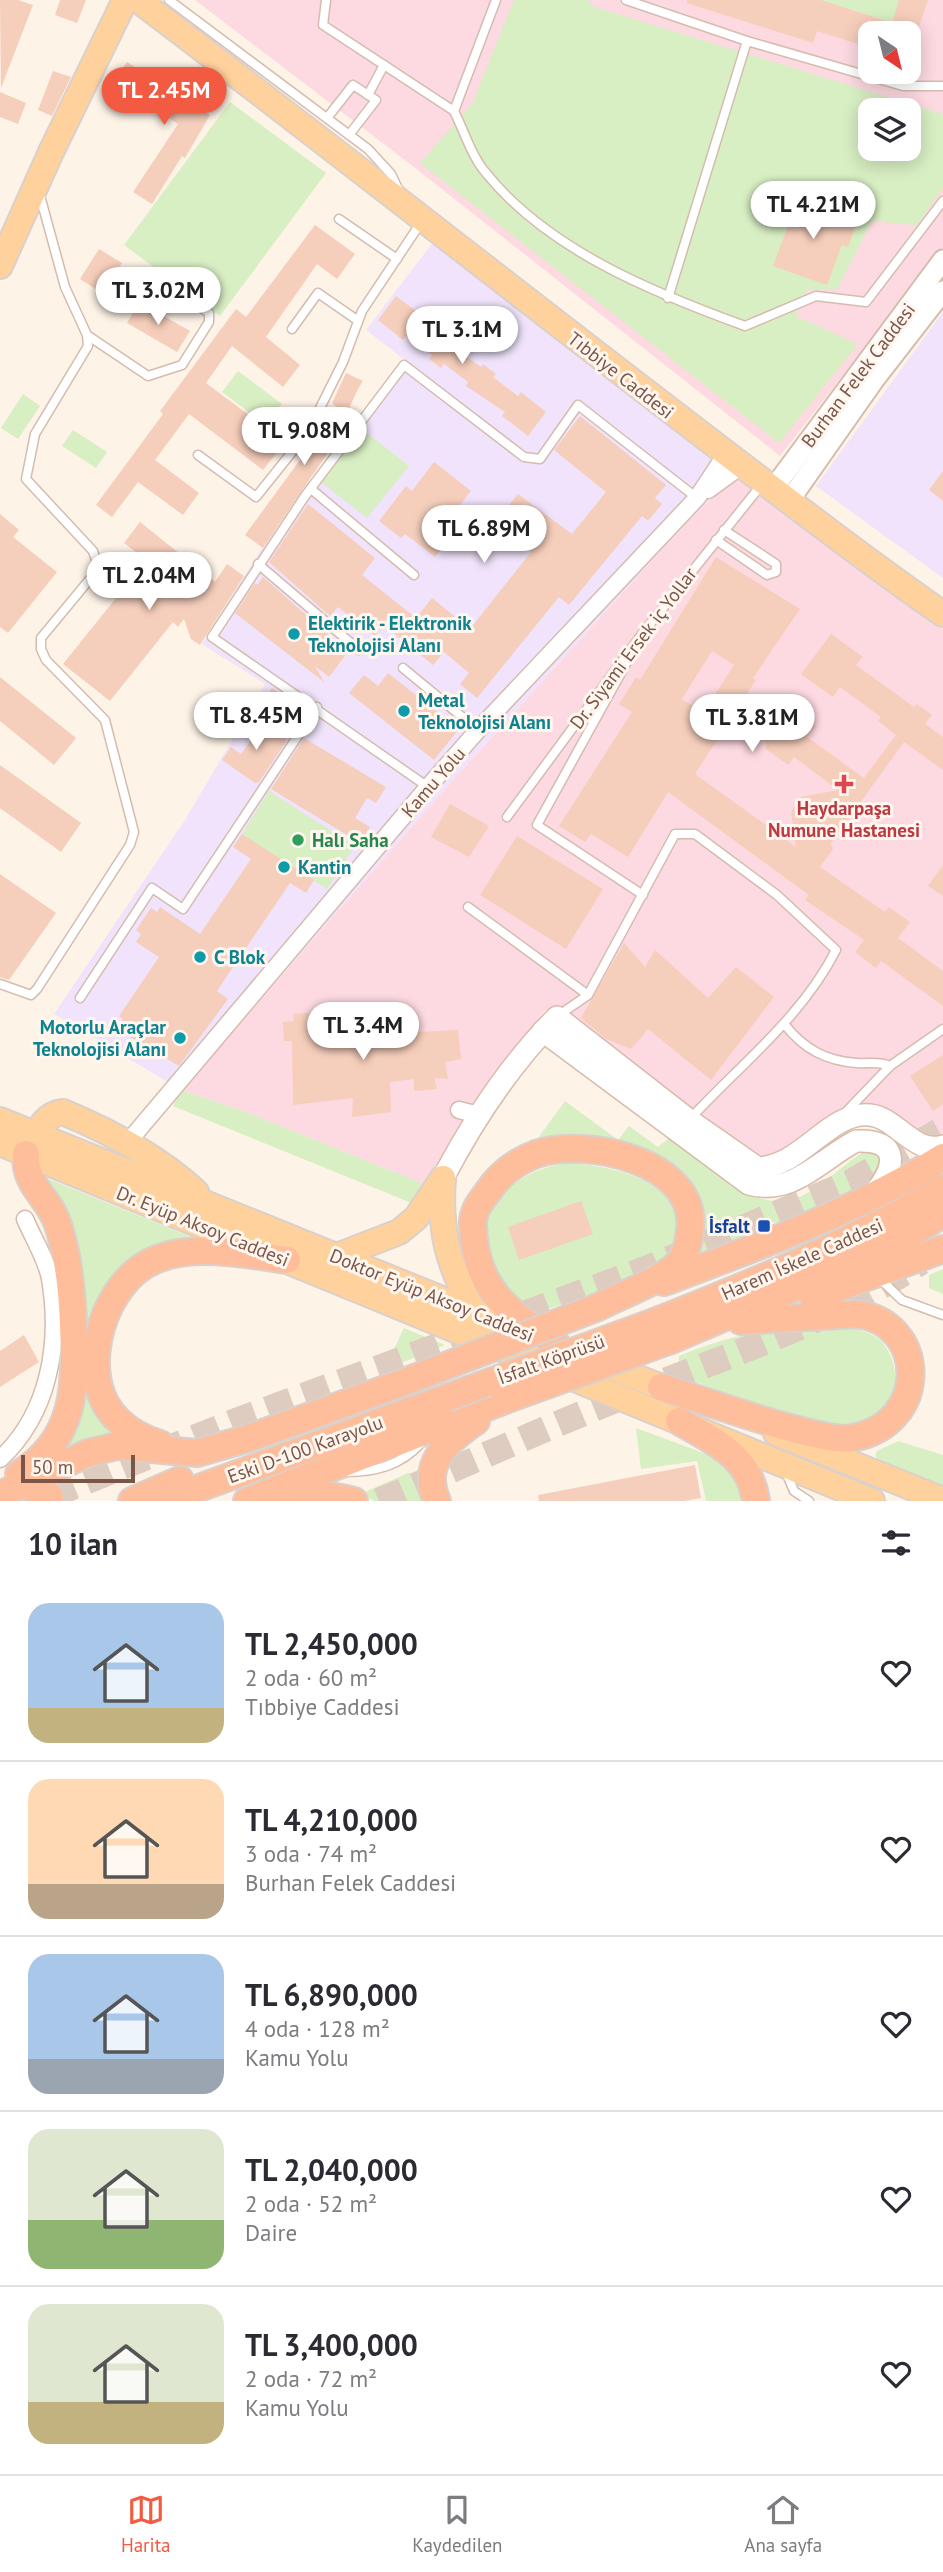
<!DOCTYPE html>
<html lang="tr">
<meta charset="utf-8">
<style>
:root{--surface:#fff;--page:#f2f2f3;--text:#2b2b33;--muted:#7c7c81;--line:#e1e1e2;--accent:#f25b42}
body{margin:0;font-family:"PT Sans",sans-serif;background:var(--page);color:var(--text);height:100vh;display:flex;flex-direction:column;font-size:26px;white-space:nowrap}
*{box-sizing:border-box;margin:0}
p{font-size:23px;color:var(--muted)}
.icon{flex:none;width:38px;height:38px;fill:none;stroke:currentColor;stroke-width:2;stroke-linecap:round;stroke-linejoin:round}
.map{position:relative;height:1501px;overflow:hidden}
.side{display:flex;flex-direction:column;background:var(--surface);flex:1}
.side>*{flex:none}
.needle{width:46px;rotate:145deg}
.controls{position:absolute;left:858px;top:21px;display:grid;gap:14px}
.controls a{display:grid;place-items:center;width:63px;height:63px;border-radius:14px;background:var(--surface);box-shadow:0 4px 18px #0003;font-size:35px}
.scale{position:absolute;left:21px;bottom:18px;width:114px;box-sizing:border-box;padding-left:7px;border:4px solid #7b5648;border-top:0;font-size:19px;line-height:24px;white-space:nowrap;color:#7b5648;-webkit-text-stroke:5px #fff7ef;paint-order:stroke}
.price{position:absolute;translate:-50% -60px;padding:0 16px;border-radius:24px;background:#fff;color:#222;font-size:23px;line-height:46px;filter:drop-shadow(0 2px 4px #0008)}
.price::after{content:'';position:absolute;left:50%;top:42px;width:21px;height:16px;margin-left:-10px;background:inherit;clip-path:polygon(0 0,100% 0,50% 100%)}
.price.on{background:var(--accent);color:#fff}
ul{padding:0;list-style:none}
li{display:flex;align-items:center;gap:21px;height:175px;padding:0 28px}
li+li{border-top:2px solid var(--line)}
li span{display:grid;place-items:center;flex:none;width:196px;height:140px;border-radius:21px;color:#555}
li>.icon{margin-inline-start:auto}
span .icon{width:84px;height:84px;fill:#fffc;stroke-width:1}
li b{font-size:30px}
h2{display:flex;justify-content:space-between;align-items:center;height:84px;padding:0 28px;font-size:30px}
.tabs{display:flex;justify-content:space-around;align-items:center;height:98px;border-top:2px solid var(--line);background:var(--surface);font-size:19px;color:var(--muted)}
.tabs a{display:grid;justify-items:center;gap:4px}
.tabs .on{color:var(--accent)}
.map>svg:first-child{display:block}
.education{fill:#f0e3fb}
.medical{fill:#fdd9e1;fill-rule:evenodd}
.green{fill:#d8eec3;fill-rule:evenodd}
.building{fill:#f6cebc;fill-rule:evenodd}
.lines{fill:none;stroke-linecap:round;stroke-linejoin:round}
.trunk-tunnel{stroke:#ddccbf;stroke-width:26;stroke-dasharray:26 13;stroke-linecap:butt}
.service-casing{stroke:#d4bcae;stroke-width:11}
.minor-casing{stroke:#d4bcae;stroke-width:19}
.tertiary-casing{stroke:#d4bcae;stroke-width:23}
.secondary-casing{stroke:#d8bbaa;stroke-width:24}
.primary-casing{stroke:#dad0cc;stroke-width:28}
.trunk-casing{stroke:#dad0cc;stroke-width:30}
.service{stroke:#fff;stroke-width:8}
.minor{stroke:#fff;stroke-width:16}
.tertiary{stroke:#fff;stroke-width:19}
.secondary{stroke:#fff;stroke-width:21}
.primary{stroke:#ffd29d;stroke-width:24}
.trunk{stroke:#febe9b;stroke-width:26}
.trunk-bridge-casing{stroke:#dad0cc;stroke-width:30;stroke-linecap:butt}
.trunk-bridge{stroke:#febe9b;stroke-width:26}
.culture-dot{fill:#0f9aa8;stroke:#fff7ef;stroke-width:2.5}
.health-dot{fill:#e0444e;stroke:#fff7ef;stroke-width:2.5}
.leisure-dot{fill:#2e9e5b;stroke:#fff7ef;stroke-width:2.5}
.transit-dot{fill:#1a4fb4;stroke:#fff7ef;stroke-width:2.5}
.labels{text-anchor:middle;stroke-width:6;stroke-linejoin:round;paint-order:stroke}
.street-label{font-size:19px;fill:#7b5648;stroke:#fff7ef}
.culture-label{font-size:19px;font-weight:bold;fill:#0d838f;stroke:#fff7ef;text-anchor:start}
.health-label{font-size:19px;font-weight:bold;fill:#be3a42;stroke:#fff7ef}
.leisure-label{font-size:19px;font-weight:bold;fill:#27864d;stroke:#fff7ef;text-anchor:start}
.transit-label{font-size:19px;font-weight:bold;fill:#164399;stroke:#fff7ef;text-anchor:end}
</style>
<div class="map">
<svg width="943" height="1501" viewBox="0 0 943 1501">
<rect width="100%" height="100%" fill="#fef3e7"/>
<g class="education">
<polygon points="434,241 737,472 664,547 439,796 181,1090 54,1014 185,820 265,684 202,644 260,551 405,360 366,330"/>
<polygon points="943,312 943,578 816,486"/>
</g>
<g class="medical">
<path d="M195,0h748v247l-163,209 -366,-289zM870,33h38v39h-38zM870,110h38v39h-38z"/>
<polygon points="737,472 841,555 943,629 943,1138 933,1142 884,1109 769,1160 545,1010 424,1184 246,1112 181,1090 439,796 664,547"/>
</g>
<g class="green">
<path d="M514,0h73l8,7 348,107v74l-26,37 -45,-4 -35,69h-30l-11,26 62,28 -79,99 -359,-280 52,-59zM870,110h38v39h-38z"/>
<polygon points="821,0 899,0 892,23"/>
<polygon points="230,102 326,173 220,316 124,245"/>
<polygon points="238,371 282,404 266,425 222,392"/>
<polygon points="23,394 40,406 18,439 1,428"/>
<polygon points="73,430 107,452 96,468 62,446"/>
<polygon points="363,430 409,466 367,518 321,482"/>
<polygon points="269,791 355,846 327,889 242,834"/>
<polygon points="181,1090 246,1112 424,1184 414,1204 173,1106"/>
<path d="M565,1101l53,39 11,-14 29,21 12,-10c35,26 83,81 132,59 24,-12 43,-34 66,-47l14,3 4,24 -90,45 -30,2 -40,29 -38,19 -3,-87 -152,-39z"/>
<path d="M564,1163c34,1 85,10 107,39 10,14 6,33 4,48l-35,27 -106,37 -42,-36 -9,-55c17,-35 43,-52 81,-60z"/>
<polygon points="46,1178 208,1244 131,1268 91,1398 95,1415 111,1435 56,1457 82,1281 80,1250 70,1219 46,1184"/>
<polygon points="943,1269 943,1294 929,1288 929,1275"/>
<path d="M838,1323c12,5 36,9 44,19 23,27 16,72 -22,81 -34,8 -147,-33 -182,-48l1,-19c59,-24 96,-28 159,-33z"/>
<polygon points="404,1328 445,1345 384,1370"/>
<polygon points="636,1428 714,1457 733,1472 747,1501 706,1501 697,1461 641,1469"/>
<polygon points="898,1441 943,1455 943,1488 880,1461 875,1456 877,1451"/>
<polygon points="408,1473 418,1474 422,1501 374,1501 366,1496 367,1491"/>
</g>
<g class="building">
<polygon points="0,0 18,0 33,5 1,88"/>
<polygon points="60,0 86,0 77,23 55,15"/>
<polygon points="687,0 821,0 892,23 899,0 928,0 917,33 870,33 870,48 817,31 813,43 687,3"/>
<polygon points="127,62 210,115 185,158 182,156 152,204 133,192 178,124 114,81"/>
<polygon points="53,71 71,77 52,116 38,110"/>
<polygon points="0,92 26,103 18,124 0,117"/>
<polygon points="792,198 857,222 848,247 842,245 827,285 773,266 788,226 782,225"/>
<polygon points="315,225 355,254 337,279 317,264 266,337 300,365 283,387 232,346 206,383 285,442 263,470 189,414 155,460 199,493 183,515 138,482 112,517 96,505 163,414 160,411 236,309 246,317"/>
<polygon points="99,249 122,263 102,293 80,279"/>
<polygon points="396,296 421,315 419,318 459,346 456,349 481,367 483,364 496,374 493,377 518,396 521,392 546,412 528,436 502,416 505,412 466,386 468,382 444,364 441,368 429,359 432,355 406,336 403,340 378,320"/>
<polygon points="139,302 190,331 177,352 127,323"/>
<polygon points="346,373 363,381 358,389 329,451 263,548 245,535 338,408 332,403"/>
<polygon points="580,416 666,485 655,498 662,504 648,521 642,516 569,605 559,597 477,698 460,684 469,673 444,652 433,665 384,625 375,636 338,607 330,616 269,562 308,504 375,558 362,575 416,618 432,598 470,629 531,552 495,523 518,494 572,534 606,492 554,450"/>
<polygon points="434,462 471,491 446,523 456,530 435,557 405,534 401,538 379,521 406,486 412,491"/>
<polygon points="943,471 943,501 929,490"/>
<polygon points="0,514 19,530 13,537 57,572 8,633 0,627"/>
<polygon points="140,522 215,582 227,564 244,576 200,645 191,639 184,619 178,627 173,622 110,701 63,664 124,588 118,583 141,556 124,543"/>
<path d="M716,557l84,52 -47,69 3,2 -61,94 101,73 -5,-35 10,-15 37,-7 -44,-33 -6,8 -22,-16 -3,-20 12,-16 15,-6 26,19 -9,11 57,41 32,-43 -18,-14 3,-4 -41,-30 -7,10 -32,-23 30,-40 32,23 -7,8 58,42 3,-3 15,11 -7,9 18,13v33l-39,-28 -73,101 2,6 -13,18 65,45 4,-5 21,15 -12,16 45,33v35l-62,-45 -5,7 -21,-16 9,-12 -59,-40 4,-5 -141,-103 -40,65 -37,-23 -6,8 -26,-16 73,-114 -13,-8 17,-27 4,3zM712,651l22,14 -31,48 -21,-14z"/>
<polygon points="263,577 348,652 329,677 315,666 324,682 235,613 255,583 257,585"/>
<polygon points="388,673 459,729 434,760 349,693 364,675 378,686"/>
<polygon points="0,677 76,738 54,765 0,721"/>
<polygon points="272,688 282,695 263,721 253,714"/>
<polygon points="253,717 287,740 259,782 255,783 222,760 231,747 241,754 255,734 245,727"/>
<polygon points="304,738 386,787 376,803 367,798 355,818 370,827 360,843 271,789"/>
<polygon points="0,765 81,823 61,852 0,808"/>
<polygon points="450,804 489,826 469,857 431,837"/>
<polygon points="242,834 314,880 306,893 290,883 217,991 228,999 179,1066 116,1029 123,1019 119,1016 159,957 136,942 141,934 136,930 151,908 157,912 160,907 200,934 251,859 233,847"/>
<polygon points="517,836 603,889 566,949 480,895"/>
<polygon points="943,865 943,896 928,886"/>
<polygon points="0,874 56,913 9,980 0,977"/>
<polygon points="624,943 645,967 655,950 708,998 736,967 774,997 711,1080 648,1029 631,1049 606,1039 581,1018"/>
<polygon points="341,1010 343,1032 359,1029 360,1035 458,1030 461,1059 445,1062 448,1079 434,1078 437,1089 414,1091 414,1079 390,1082 391,1112 352,1117 353,1098 293,1105 292,1041 284,1041 283,1022 294,1021 293,1014"/>
<polygon points="943,1055 943,1104 933,1111 910,1076"/>
<polygon points="581,1201 593,1234 519,1260 508,1227"/>
<polygon points="24,1335 39,1362 0,1387 0,1351"/>
<polygon points="695,1465 701,1498 684,1501 539,1501 538,1495"/>
</g>
<g class="lines">
<g class="trunk-tunnel">
<polyline points="50,1496 236,1421 648,1268 851,1182 943,1129"/>
<path d="M379,1501c77,-32 152,-67 229,-98 107,-43 216,-77 313,-141"/>
</g>
<defs>
<g id="service">
<polyline points="169,0 368,149 391,174 399,191"/>
<polyline points="326,0 323,25 454,111"/>
<path d="M496,0l-42,111c10,20 18,46 32,62 62,77 168,120 259,153l71,-30 50,6 77,-101"/>
<polyline points="626,0 747,41 903,86 943,86"/>
<polyline points="368,95 384,65"/>
<polyline points="327,118 353,85 376,100 349,135"/>
<polyline points="339,219 397,259"/>
<polyline points="668,298 747,41"/>
<polyline points="292,329 318,293 357,320"/>
<polyline points="87,335 148,376 182,365 209,322 209,313 149,274"/>
<polyline points="198,455 256,497 308,432 343,362 362,311 422,221"/>
<polyline points="311,489 414,575"/>
<polyline points="716,540 767,575 776,572 776,564 724,530"/>
<polyline points="258,564 359,650"/>
<polyline points="627,662 537,825 643,895"/>
<polyline points="403,668 478,730"/>
<polyline points="428,787 212,637 305,496 404,365 524,457 540,459 578,405 697,498"/>
<polyline points="507,817 642,634 762,484"/>
<polyline points="468,907 588,995"/>
<polyline points="0,984 31,995 37,989 130,845 134,832 105,720 46,660 41,649 41,638 94,574 96,560 93,551 26,479 35,434 88,346 87,335 65,287 39,192"/>
<polyline points="80,998 152,888 183,909 317,707"/>
<path d="M559,1015l29,-20 87,-161h20l82,61 59,55c-34,67 -95,114 -145,168"/>
<path d="M785,1025c19,24 41,36 72,38 12,1 22,-2 33,3"/>
<polyline points="845,1113 890,1066 943,1029"/>
<polyline points="878,1277 902,1300 943,1315"/>
<path d="M345,1472c30,0 55,-6 76,-29"/>
<polyline points="786,1472 794,1491 809,1501"/>
</g>
<g id="minor">
<polyline points="708,490 741,466"/>
<polyline points="459,1110 479,1115"/>
<polyline points="128,1142 428,787 478,730 697,498 726,454"/>
<path d="M0,1459c49,-45 61,-115 50,-180 -3,-19 -17,-41 -25,-60"/>
</g>
<g id="tertiary">
<polyline points="773,489 943,260"/>
<polyline points="789,501 874,380 943,291"/>
</g>
<g id="secondary">
<path d="M543,1031l206,153c44,12 72,-25 107,-43 47,-2 39,28 17,54"/>
<path d="M443,1178c31,-59 67,-114 114,-161l132,103 69,48c45,-2 71,-57 112,-53 27,3 44,40 73,31"/>
</g>
<g id="primary">
<path d="M138,0c210,159 416,323 626,482 59,45 118,90 179,132"/>
<polyline points="0,266 51,152 125,0"/>
<polyline points="0,1120 538,1338"/>
<polyline points="0,1143 872,1501"/>
<path d="M30,1147c8,-16 14,-33 33,-35 48,20 95,45 133,80"/>
<path d="M443,1178c-4,54 5,86 31,134"/>
<polyline points="337,1256 399,1232 416,1218 443,1178"/>
<polyline points="591,1359 681,1395"/>
<polyline points="776,1433 943,1500"/>
</g>
<g id="trunk">
<path d="M664,1282c96,-36 192,-71 279,-125"/>
<polyline points="813,1297 943,1249"/>
<path d="M657,1321c98,-39 195,-78 286,-133"/>
<polyline points="671,1340 885,1249 943,1214"/>
<path d="M557,1345c-49,-34 -82,-55 -84,-119 -1,-13 6,-23 14,-33 12,-19 28,-31 49,-39 49,-17 162,7 154,75 -1,11 -4,27 -12,35 -18,17 -57,31 -80,43"/>
<path d="M661,1387c36,11 161,57 191,51 80,-14 75,-118 3,-124l-114,7"/>
<path d="M679,1421c36,21 71,35 77,80"/>
<path d="M160,1444c-16,-5 -30,-12 -42,-24 -42,-40 -19,-127 27,-155 39,-24 99,-11 142,-5"/>
<path d="M19,1474c57,-35 57,-87 54,-148 -1,-34 -4,-68 -15,-101 -9,-29 -33,-37 -32,-71"/>
<polyline points="0,1495 88,1453 117,1446 197,1453 249,1438 399,1384"/>
<path d="M280,1498c27,-5 48,-4 74,3"/>
<polyline points="38,1501 50,1496"/>
<polyline points="132,1501 180,1480"/>
<polyline points="163,1501 446,1398"/>
<polyline points="247,1501 505,1400"/>
<path d="M437,1501c-17,-37 11,-61 39,-80"/>
</g>
</defs>
<use href="#service" class="service-casing"/>
<use href="#minor" class="minor-casing"/>
<use href="#tertiary" class="tertiary-casing"/>
<use href="#secondary" class="secondary-casing"/>
<use href="#primary" class="primary-casing"/>
<use href="#trunk" class="trunk-casing"/>
<use href="#service" class="service"/>
<use href="#minor" class="minor"/>
<use href="#tertiary" class="tertiary"/>
<use href="#secondary" class="secondary"/>
<use href="#primary" class="primary"/>
<use href="#trunk" class="trunk"/>
<defs>
<g id="trunk-bridge">
<polyline points="399,1384 598,1307"/>
<polyline points="446,1398 657,1321"/>
<polyline points="505,1400 671,1340"/>
</g>
</defs>
<use href="#trunk-bridge" class="trunk-bridge-casing"/>
<use href="#trunk-bridge" class="trunk-bridge"/>
</g>
<g class="culture-dot">
<circle cx="294" cy="634" r="7"/>
<circle cx="404" cy="711" r="7"/>
<circle cx="284" cy="867" r="7"/>
<circle cx="200" cy="957" r="7"/>
<circle cx="180" cy="1038" r="7"/>
</g>
<path class="health-dot" d="M840.5 773.5h7v7h7v7h-7v7h-7v-7h-7v-7h7z"/>
<circle class="leisure-dot" cx="298" cy="840" r="7"/>
<rect class="transit-dot" x="757" y="1219" width="14" height="14" rx="3.5"/>
<g class="labels">
<g class="street-label">
<text transform="translate(621 375) rotate(38)" y="7">Tıbbiye Caddesi</text>
<text transform="translate(858 375) rotate(-53)" y="7">Burhan Felek Caddesi</text>
<text transform="translate(633 648) rotate(-53)" y="7">Dr. Siyami Ersek iç Yollar</text>
<text transform="translate(433 782) rotate(-49)" y="7">Kamu Yolu</text>
<text transform="translate(203 1226) rotate(22)" y="7">Dr. Eyüp Aksoy Caddesi</text>
<text transform="translate(802 1259) rotate(-24)" y="7">Harem İskele Caddesi</text>
<text transform="translate(432 1295) rotate(22)" y="7">Doktor Eyüp Aksoy Caddesi</text>
<text transform="translate(551 1359) rotate(-20)" y="7">İsfalt Köprüsü</text>
<text transform="translate(305 1449) rotate(-20)" y="7">Eski D-100 Karayolu</text>
</g>
<g class="culture-label">
<text x="308" y="630">Elektirik - Elektronik<tspan x="308" dy="22">Teknolojisi Alanı</tspan></text>
<text x="418" y="707">Metal<tspan x="418" dy="22">Teknolojisi Alanı</tspan></text>
<text x="298" y="874">Kantin</text>
<text x="214" y="964">C Blok</text>
<text x="166" y="1034" text-anchor="end">Motorlu Araçlar<tspan x="166" dy="22">Teknolojisi Alanı</tspan></text>
</g>
<g class="health-label">
<text x="844" y="815">Haydarpaşa<tspan x="844" dy="22">Numune Hastanesi</tspan></text>
</g>
<g class="leisure-label">
<text x="312" y="847">Halı Saha</text>
</g>
<g class="transit-label">
<text x="750" y="1233">İsfalt</text>
</g>
</g>
</svg>
<div class="controls">
<a><svg class="needle" viewBox="-14 -14 28 28"><path d="M0-13l5 13h-10z" fill="#e53935"/><path d="M0 13l5-13h-10z" fill="#7c7c81"/></svg></a>
<a><svg class="icon" aria-label="layers" viewBox="0 0 24 24"><path d="M12 4l9 5-9 5-9-5zM3 14l9 5 9-5"/></svg></a>
</div>
<div class="scale">50 m</div>
<b class="price on" style="left:164px;top:127px">TL 2.45M</b>
<b class="price" style="left:813px;top:241px">TL 4.21M</b>
<b class="price" style="left:158px;top:327px">TL 3.02M</b>
<b class="price" style="left:462px;top:366px">TL 3.1M</b>
<b class="price" style="left:304px;top:467px">TL 9.08M</b>
<b class="price" style="left:484px;top:565px">TL 6.89M</b>
<b class="price" style="left:149px;top:612px">TL 2.04M</b>
<b class="price" style="left:256px;top:752px">TL 8.45M</b>
<b class="price" style="left:752px;top:754px">TL 3.81M</b>
<b class="price" style="left:363px;top:1062px">TL 3.4M</b>
</div>
<section class="side">
<h2>10 ilan<svg class="icon" aria-label="filters" viewBox="0 0 24 24"><path d="M4 7h16M4 17h16"/><circle cx="9" cy="7" r="2"/><circle cx="15" cy="17" r="2"/></svg></h2>
<ul>
<li><span style="background:linear-gradient(#a9c7e8 75%,#c2b280 0)"><svg class="icon" aria-label="home" viewBox="0 0 24 24"><path d="M3 11l9-7 9 7M6 9v11h12V9"/></svg></span><div><b>TL 2,450,000</b><p>2 oda · 60 m²</p><p>Tıbbiye Caddesi</p></div><svg class="icon" aria-label="heart" viewBox="0 0 24 24"><path d="M12 20l-8-8c-3-5 5-10 8-4 3-6 11-1 8 4z"/></svg></li>
<li><span style="background:linear-gradient(#ffd9b3 75%,#b9a48a 0)"><svg class="icon" aria-label="home" viewBox="0 0 24 24"><path d="M3 11l9-7 9 7M6 9v11h12V9"/></svg></span><div><b>TL 4,210,000</b><p>3 oda · 74 m²</p><p>Burhan Felek Caddesi</p></div><svg class="icon" aria-label="heart" viewBox="0 0 24 24"><path d="M12 20l-8-8c-3-5 5-10 8-4 3-6 11-1 8 4z"/></svg></li>
<li><span style="background:linear-gradient(#a9c7e8 75%,#9aa5b1 0)"><svg class="icon" aria-label="home" viewBox="0 0 24 24"><path d="M3 11l9-7 9 7M6 9v11h12V9"/></svg></span><div><b>TL 6,890,000</b><p>4 oda · 128 m²</p><p>Kamu Yolu</p></div><svg class="icon" aria-label="heart" viewBox="0 0 24 24"><path d="M12 20l-8-8c-3-5 5-10 8-4 3-6 11-1 8 4z"/></svg></li>
<li><span style="background:linear-gradient(#dfe7d0 65%,#8fb573 0)"><svg class="icon" aria-label="home" viewBox="0 0 24 24"><path d="M3 11l9-7 9 7M6 9v11h12V9"/></svg></span><div><b>TL 2,040,000</b><p>2 oda · 52 m²</p><p>Daire</p></div><svg class="icon" aria-label="heart" viewBox="0 0 24 24"><path d="M12 20l-8-8c-3-5 5-10 8-4 3-6 11-1 8 4z"/></svg></li>
<li><span style="background:linear-gradient(#dfe7d0 70%,#c2b280 0)"><svg class="icon" aria-label="home" viewBox="0 0 24 24"><path d="M3 11l9-7 9 7M6 9v11h12V9"/></svg></span><div><b>TL 3,400,000</b><p>2 oda · 72 m²</p><p>Kamu Yolu</p></div><svg class="icon" aria-label="heart" viewBox="0 0 24 24"><path d="M12 20l-8-8c-3-5 5-10 8-4 3-6 11-1 8 4z"/></svg></li>
</ul>
</section>
<nav class="tabs">
<a class="on"><svg class="icon" aria-label="map" viewBox="0 0 24 24"><path d="M3 6l6-2 6 2 6-2v14l-6 2-6-2-6 2zM9 4v14M15 6v14"/></svg>Harita</a>
<a><svg class="icon" aria-label="saved" viewBox="0 0 24 24"><path d="M7 4h10v16l-5-4-5 4z"/></svg>Kaydedilen</a>
<a><svg class="icon" aria-label="home" viewBox="0 0 24 24"><path d="M3 11l9-7 9 7M6 9v11h12V9"/></svg>Ana sayfa</a>
</nav>
